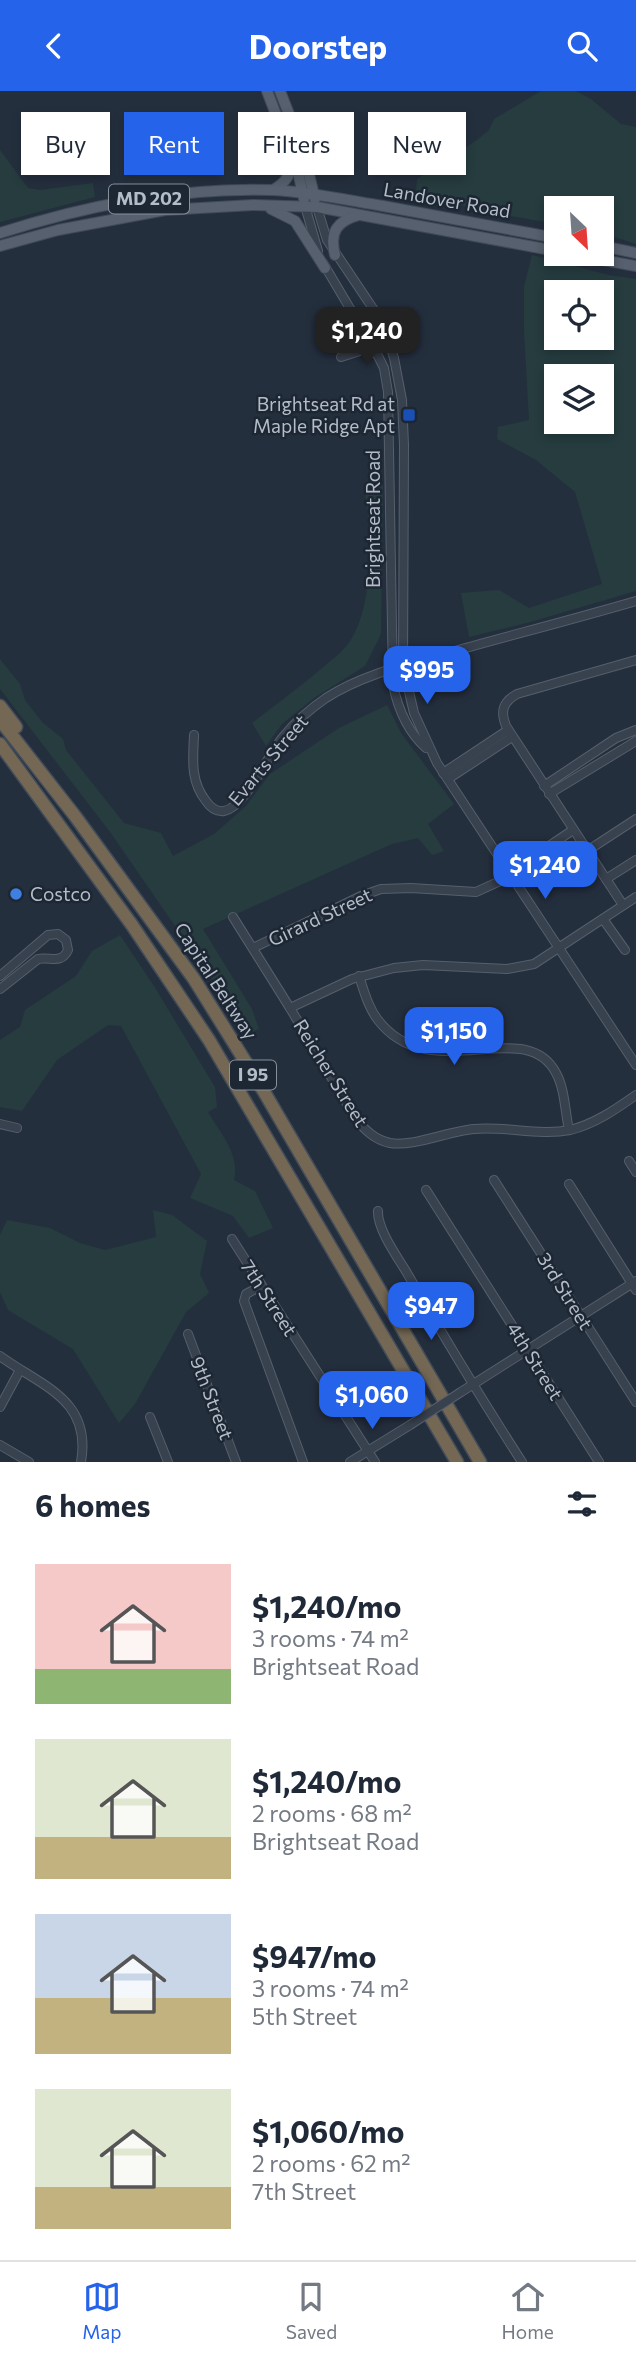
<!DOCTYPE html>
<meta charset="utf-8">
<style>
:root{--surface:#fff;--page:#f6f6f7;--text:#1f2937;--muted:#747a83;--line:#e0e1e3;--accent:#2563eb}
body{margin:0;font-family:Commissioner,sans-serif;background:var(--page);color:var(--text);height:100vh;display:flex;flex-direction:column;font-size:26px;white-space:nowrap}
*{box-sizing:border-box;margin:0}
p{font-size:23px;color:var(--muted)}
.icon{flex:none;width:38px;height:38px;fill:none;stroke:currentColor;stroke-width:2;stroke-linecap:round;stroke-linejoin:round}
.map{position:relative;height:1371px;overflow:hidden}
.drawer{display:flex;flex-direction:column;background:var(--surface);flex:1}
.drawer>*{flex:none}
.hud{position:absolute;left:21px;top:21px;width:595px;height:63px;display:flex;gap:14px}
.needle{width:46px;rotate:155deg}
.buttons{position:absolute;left:544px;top:105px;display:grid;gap:14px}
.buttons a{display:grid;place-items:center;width:70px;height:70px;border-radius:0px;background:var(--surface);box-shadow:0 4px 10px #0003;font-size:35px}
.price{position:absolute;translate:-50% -60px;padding:0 16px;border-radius:14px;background:var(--accent);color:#fff;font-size:23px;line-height:46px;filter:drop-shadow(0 2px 4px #0008)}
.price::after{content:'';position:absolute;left:50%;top:42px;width:21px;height:16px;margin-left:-10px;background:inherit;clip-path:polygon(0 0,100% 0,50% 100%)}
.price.on{background:#222;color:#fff}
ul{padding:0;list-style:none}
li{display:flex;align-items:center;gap:21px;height:175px;padding:0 35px}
li span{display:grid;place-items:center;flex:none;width:196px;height:140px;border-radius:0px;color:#555}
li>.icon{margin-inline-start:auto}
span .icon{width:84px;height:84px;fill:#fffc;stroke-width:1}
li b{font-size:30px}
h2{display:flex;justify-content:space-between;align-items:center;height:84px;padding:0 35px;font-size:30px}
.tag{padding:0 24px;border-radius:0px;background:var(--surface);box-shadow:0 4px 10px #0003;font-size:24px;line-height:63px}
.tag.on{background:var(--accent);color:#fff}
header{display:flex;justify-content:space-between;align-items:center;height:91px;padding:0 35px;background:var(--accent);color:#fff;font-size:32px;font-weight:700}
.menu{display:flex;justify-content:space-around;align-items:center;height:98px;border-top:2px solid var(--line);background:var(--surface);font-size:19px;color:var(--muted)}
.menu a{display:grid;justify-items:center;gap:4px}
.menu .on{color:var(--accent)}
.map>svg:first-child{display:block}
.green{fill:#263c3f;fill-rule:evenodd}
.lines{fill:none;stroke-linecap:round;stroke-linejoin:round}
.minor-casing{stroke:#565f6c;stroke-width:10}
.major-casing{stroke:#414a57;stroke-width:12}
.highway-casing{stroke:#434c59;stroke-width:15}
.minor{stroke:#38414e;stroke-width:8}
.major{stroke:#56606e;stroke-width:10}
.highway{stroke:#746855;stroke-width:12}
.minor-bridge-casing{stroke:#565f6c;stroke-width:10;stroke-linecap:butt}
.minor-bridge{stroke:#38414e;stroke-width:8}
.transit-dot{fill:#1a4fb4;stroke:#1d2633;stroke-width:2.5}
.shop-dot{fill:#3f7fe0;stroke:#1d2633;stroke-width:2.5}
.labels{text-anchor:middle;stroke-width:5;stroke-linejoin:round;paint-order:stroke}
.shield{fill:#1d2633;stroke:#878f9c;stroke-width:2}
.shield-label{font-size:18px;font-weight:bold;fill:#b4bcc9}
.street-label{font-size:19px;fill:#b4bcc9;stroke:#1d2633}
.poi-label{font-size:19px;fill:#b4bcc9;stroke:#1d2633;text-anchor:end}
</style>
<header><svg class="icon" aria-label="back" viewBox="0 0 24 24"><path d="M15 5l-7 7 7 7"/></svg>Doorstep<svg class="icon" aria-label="search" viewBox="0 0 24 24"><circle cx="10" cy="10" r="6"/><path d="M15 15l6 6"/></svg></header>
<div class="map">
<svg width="636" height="1371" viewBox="0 0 636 1371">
<rect width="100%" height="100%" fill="#242f3e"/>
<g class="green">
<polygon points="541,0 576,0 591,8 621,33 636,36 636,153 602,142 602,117 556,117 556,133 472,118 456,112 424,105 416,101 417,88 477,49 489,39 494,28"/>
<polygon points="0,59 28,97 40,99 93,92 95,106 0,131"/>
<path d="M532,164l77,20 27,4v312l-102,30 -65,16 -8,-44 38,-3 30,18 73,-24 -27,-92 -39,-32 -39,-21 1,-12 31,-7 -5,-88v-45zM556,201h46v46h-46zM556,285h46v46h-46z"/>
<path d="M383,394l-2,149 -16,32 -51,32 -32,26 -16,22 -14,-23c26,-20 52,-39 76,-60 7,-6 15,-12 20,-19 27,-37 24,-114 16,-158z"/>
<polygon points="0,568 20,593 25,609 42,631 63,648 66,659 124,732 161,742 173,765 214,743 246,715 270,683 339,637 387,614 401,642 454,713 428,733 444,760 432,764 418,747 392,753 203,838 252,918 259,938 249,942 110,741 0,598"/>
<path d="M120,844l34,51 61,101 2,20 -9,5c13,22 32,42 26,68l21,11 18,37 -24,10 -16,-22 -43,-18 11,-24 -80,-148 -13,-1 -51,35 -35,51 -22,-4v-67l20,-13 5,-17 51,-34 16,-25z"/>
<polygon points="153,1119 172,1124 207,1150 200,1183 209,1202 186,1221 135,1313 119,1332 73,1258 8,1219 0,1201 0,1144 7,1129 50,1137 80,1152 105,1159 156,1146"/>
</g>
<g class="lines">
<defs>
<g id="minor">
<polyline points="305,115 318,160"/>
<polyline points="317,116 327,149 376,222 386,241 394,267 402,309 404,354 403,575 414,622 437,672 636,974"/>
<path d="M323,172l54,91 7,14 4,24 5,293c5,24 15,47 33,63"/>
<polyline points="341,266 363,259 377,263"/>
<path d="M194,644c-1,24 -4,46 12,66 4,6 10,11 18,10 22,-4 44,-57 59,-74 12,-15 27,-28 43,-39 37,-24 83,-34 125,-46 61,-17 123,-33 185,-51"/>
<polyline points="443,682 508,639"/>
<polyline points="448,688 512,646"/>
<polyline points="544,695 616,647 636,639"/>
<polyline points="549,703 636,650"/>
<polyline points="587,760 636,728"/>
<polyline points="606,788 636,769"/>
<polyline points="514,790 525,771 573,739"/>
<path d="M623,814l-117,-179c-6,-15 -3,-24 11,-32l119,-34"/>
<path d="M233,826l57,91 66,111c9,11 19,21 34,24 24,4 59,-12 84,-14 32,-3 65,7 96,1 25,-6 46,-21 66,-35"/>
<polyline points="603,828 625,859"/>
<polyline points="253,857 361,805 381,798 411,797 476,801 511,785"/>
<path d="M0,885l48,-41 10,-1 8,6 2,10c-7,15 -18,6 -30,9l-38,30"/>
<path d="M359,885c5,15 9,31 19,44 52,68 147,-6 178,53 9,16 9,39 13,57"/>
<polyline points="290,917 352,888 394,877 423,874 507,878 534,873 636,806"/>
<polyline points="0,1033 17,1037"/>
<polyline points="629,1070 636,1081"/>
<polyline points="494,1089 636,1311"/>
<polyline points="569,1093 636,1199"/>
<polyline points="426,1099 599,1371"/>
<path d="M378,1120c-1,18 20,47 29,62 37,64 75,127 115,189"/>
<polyline points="232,1148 375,1371"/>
<polyline points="261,1195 246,1203 244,1210 303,1371"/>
<polyline points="188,1243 236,1371"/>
<path d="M0,1265c41,30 92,43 81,106"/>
<polyline points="461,1301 636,1190"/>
<polyline points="0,1316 20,1279"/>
<polyline points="150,1326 168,1371"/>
<polyline points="0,1354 29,1371"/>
<polyline points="350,1371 410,1334"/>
</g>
<g id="major">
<polyline points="267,0 298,81 304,108"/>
<polyline points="280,0 303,59 315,108"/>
<path d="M273,99c13,-8 19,-15 17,-31"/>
<polyline points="271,118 295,130 325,177"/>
<path d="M0,142c87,-28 181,-46 273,-43 37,2 74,10 110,16 58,11 116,21 173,32"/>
<polyline points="0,155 58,139 165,119 253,114 317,116 556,160"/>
<polyline points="602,155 636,162"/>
<polyline points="570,163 636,175"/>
<path d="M335,164c-6,-23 2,-34 24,-40"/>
</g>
<g id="highway">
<polyline points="0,615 16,636"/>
<polyline points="0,629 75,725 194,888 263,999 480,1371"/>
<polyline points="0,653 132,834 209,949 457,1371"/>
</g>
</defs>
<use href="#minor" class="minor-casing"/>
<use href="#major" class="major-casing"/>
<use href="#highway" class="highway-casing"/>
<use href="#minor" class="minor"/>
<use href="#major" class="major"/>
<use href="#highway" class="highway"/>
<defs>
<polyline id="minor-bridge" points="410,1334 461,1301"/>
</defs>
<use href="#minor-bridge" class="minor-bridge-casing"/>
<use href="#minor-bridge" class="minor-bridge"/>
</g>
<rect class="transit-dot" x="402" y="317" width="14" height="14" rx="3.5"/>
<circle class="shop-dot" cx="16" cy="803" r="7"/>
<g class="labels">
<g class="shield">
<rect x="109" y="93.5" width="80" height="29" rx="5"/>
<rect x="230" y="969.5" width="46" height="29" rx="5"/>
</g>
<g class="shield-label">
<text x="149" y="114">MD 202</text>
<text x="253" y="990">I 95</text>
</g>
<g class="street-label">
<text transform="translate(447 109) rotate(10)" y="7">Landover Road</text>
<text transform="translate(373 428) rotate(-90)" y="7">Brightseat Road</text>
<text transform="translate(268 669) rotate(-50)" y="7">Evarts Street</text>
<text transform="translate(320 826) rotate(-25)" y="7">Girard Street</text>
<text transform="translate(216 890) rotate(57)" y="7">Capital Beltway</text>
<text transform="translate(331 982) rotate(58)" y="7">Reicher Street</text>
<text transform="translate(565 1200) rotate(58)" y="7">3rd Street</text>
<text transform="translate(269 1207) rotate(57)" y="7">7th Street</text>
<text transform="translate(535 1270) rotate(58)" y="7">4th Street</text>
<text transform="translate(212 1307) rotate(69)" y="7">9th Street</text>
</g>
<g class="poi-label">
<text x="395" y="320">Brightseat Rd at<tspan x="395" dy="22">Maple Ridge Apt</tspan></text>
<text x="30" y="810" text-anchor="start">Costco</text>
</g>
</g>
</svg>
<div class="buttons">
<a><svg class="needle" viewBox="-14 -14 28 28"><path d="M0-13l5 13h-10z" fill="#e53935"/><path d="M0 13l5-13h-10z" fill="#747a83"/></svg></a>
<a><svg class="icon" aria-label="locate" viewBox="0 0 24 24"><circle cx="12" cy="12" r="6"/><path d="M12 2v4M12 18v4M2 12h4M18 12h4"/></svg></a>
<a><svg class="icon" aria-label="layers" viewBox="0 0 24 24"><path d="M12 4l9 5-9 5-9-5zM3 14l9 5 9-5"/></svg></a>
</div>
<b class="price on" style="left:367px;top:276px">$1,240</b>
<b class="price" style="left:427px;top:615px">$995</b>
<b class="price" style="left:545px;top:810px">$1,240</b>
<b class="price" style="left:454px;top:976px">$1,150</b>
<b class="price" style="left:431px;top:1251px">$947</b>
<b class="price" style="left:372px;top:1340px">$1,060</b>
<div class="hud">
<a class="tag">Buy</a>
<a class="tag on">Rent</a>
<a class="tag">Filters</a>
<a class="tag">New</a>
</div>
</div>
<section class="drawer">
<h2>6 homes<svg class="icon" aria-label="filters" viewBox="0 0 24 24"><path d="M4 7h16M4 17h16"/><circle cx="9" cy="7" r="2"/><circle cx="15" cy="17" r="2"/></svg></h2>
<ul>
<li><span style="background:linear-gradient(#f6c9c9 75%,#8fb573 0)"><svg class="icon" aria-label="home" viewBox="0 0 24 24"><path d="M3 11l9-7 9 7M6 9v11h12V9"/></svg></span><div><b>$1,240/mo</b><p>3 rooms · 74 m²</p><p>Brightseat Road</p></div></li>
<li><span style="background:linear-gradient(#dfe7d0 70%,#c2b280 0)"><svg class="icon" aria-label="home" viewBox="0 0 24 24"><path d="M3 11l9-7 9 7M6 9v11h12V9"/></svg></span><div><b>$1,240/mo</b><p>2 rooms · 68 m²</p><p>Brightseat Road</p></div></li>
<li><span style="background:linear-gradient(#c9d6e8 60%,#c2b280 0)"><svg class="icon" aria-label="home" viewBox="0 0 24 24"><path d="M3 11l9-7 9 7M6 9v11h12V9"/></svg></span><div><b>$947/mo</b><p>3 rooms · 74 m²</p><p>5th Street</p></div></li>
<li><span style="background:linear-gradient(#dfe7d0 70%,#c2b280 0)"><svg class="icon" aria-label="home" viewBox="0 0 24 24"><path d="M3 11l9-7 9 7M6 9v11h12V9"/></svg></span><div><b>$1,060/mo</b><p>2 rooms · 62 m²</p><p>7th Street</p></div></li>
</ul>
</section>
<nav class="menu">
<a class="on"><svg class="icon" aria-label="map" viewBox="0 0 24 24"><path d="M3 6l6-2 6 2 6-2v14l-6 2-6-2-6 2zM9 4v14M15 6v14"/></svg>Map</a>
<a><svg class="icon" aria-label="saved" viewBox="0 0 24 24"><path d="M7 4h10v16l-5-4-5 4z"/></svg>Saved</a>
<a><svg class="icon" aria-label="home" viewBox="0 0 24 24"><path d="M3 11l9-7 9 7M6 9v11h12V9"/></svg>Home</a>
</nav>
